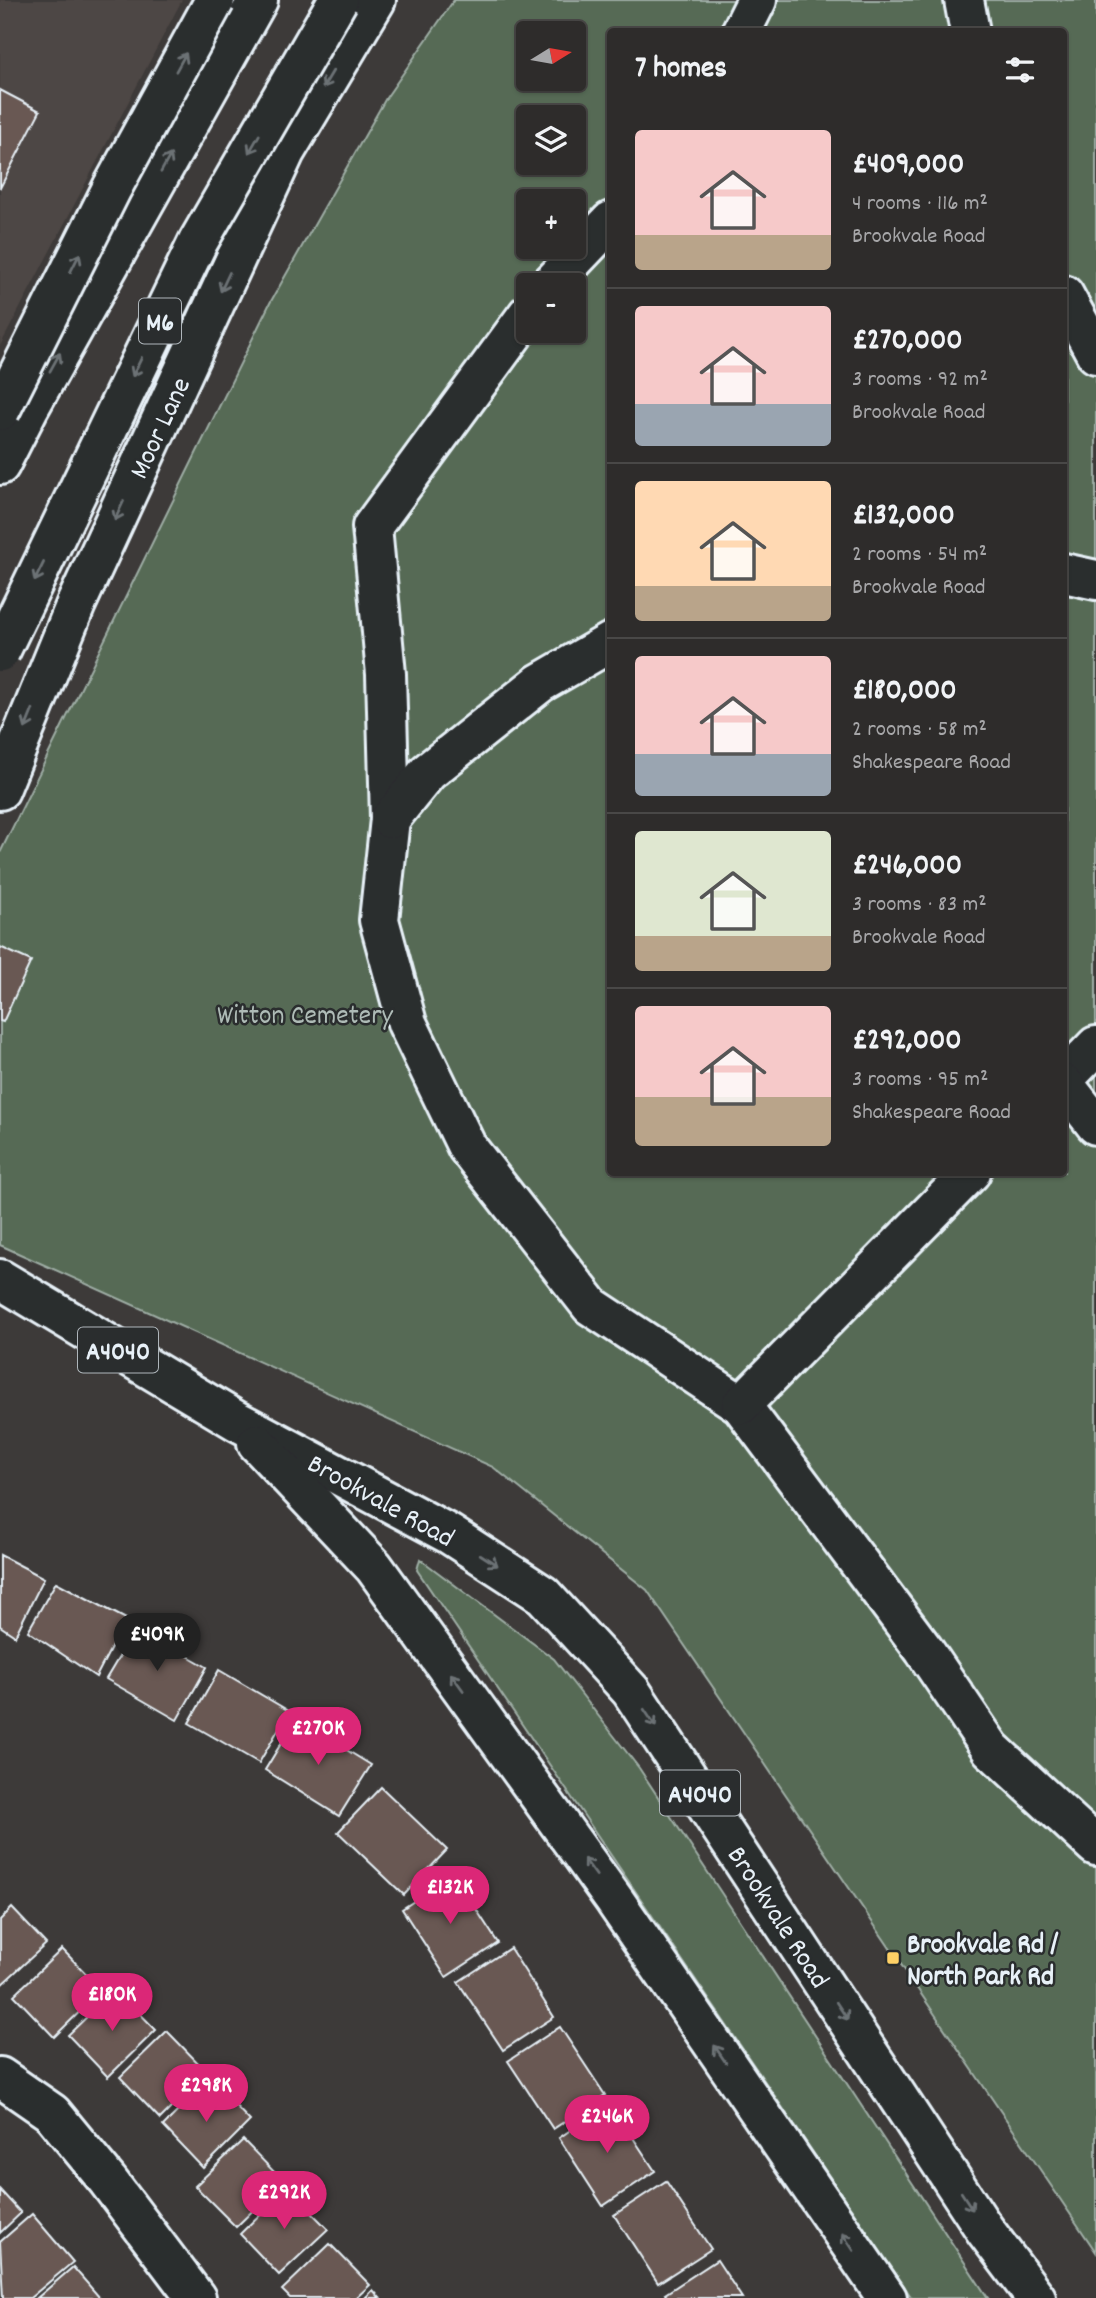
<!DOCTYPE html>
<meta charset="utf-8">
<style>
:root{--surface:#2e2c2b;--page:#363433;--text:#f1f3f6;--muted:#a7a7a9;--line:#494847;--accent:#db2777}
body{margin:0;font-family:Dekko,sans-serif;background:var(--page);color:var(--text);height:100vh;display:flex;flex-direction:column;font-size:26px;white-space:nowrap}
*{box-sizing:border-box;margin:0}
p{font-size:23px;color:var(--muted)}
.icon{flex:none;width:38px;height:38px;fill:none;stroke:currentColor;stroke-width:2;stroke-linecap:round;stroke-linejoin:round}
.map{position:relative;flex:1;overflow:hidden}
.details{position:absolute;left:607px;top:28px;width:460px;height:1148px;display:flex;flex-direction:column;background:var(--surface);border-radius:7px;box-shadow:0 2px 5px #0004,0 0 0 2px var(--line)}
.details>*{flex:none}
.needle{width:46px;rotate:79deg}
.fabs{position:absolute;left:516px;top:21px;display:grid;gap:14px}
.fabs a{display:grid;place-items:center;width:70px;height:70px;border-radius:7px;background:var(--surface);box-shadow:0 2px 5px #0004,0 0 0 2px var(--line);font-size:35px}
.price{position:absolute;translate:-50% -60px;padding:0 16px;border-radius:24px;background:var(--accent);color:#fff;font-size:23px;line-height:46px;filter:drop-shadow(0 2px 4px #0008)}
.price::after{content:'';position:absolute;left:50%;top:42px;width:21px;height:16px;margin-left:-10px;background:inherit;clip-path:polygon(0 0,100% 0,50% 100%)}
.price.active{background:#222;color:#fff}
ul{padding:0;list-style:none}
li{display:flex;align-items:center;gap:21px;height:175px;padding:0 28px}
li+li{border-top:2px solid var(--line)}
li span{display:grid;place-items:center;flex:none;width:196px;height:140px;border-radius:7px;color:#555}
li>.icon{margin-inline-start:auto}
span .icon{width:84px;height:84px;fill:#fffc;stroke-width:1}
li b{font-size:30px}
h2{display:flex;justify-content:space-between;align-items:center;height:84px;padding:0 28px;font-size:30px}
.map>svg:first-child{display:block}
.built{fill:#4d4644}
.green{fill:#566a54;stroke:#9faea6;stroke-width:2;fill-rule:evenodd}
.building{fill:#695952;stroke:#e8f1f8;stroke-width:2}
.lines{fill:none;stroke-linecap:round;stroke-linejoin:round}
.minor-casing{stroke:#e8f1f8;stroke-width:44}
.major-casing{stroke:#e8f1f8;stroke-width:44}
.minor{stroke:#2a2d2e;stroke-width:38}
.major{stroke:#2a2d2e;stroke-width:38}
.highway-bridge-casing{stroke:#e8f1f8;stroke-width:44;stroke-linecap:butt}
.highway-bridge{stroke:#2a2d2e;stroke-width:38}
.oneway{stroke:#6c7275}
.poi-dot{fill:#ffd166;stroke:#2a2d2e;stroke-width:2.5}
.labels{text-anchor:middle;stroke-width:5;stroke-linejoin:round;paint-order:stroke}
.shield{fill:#2a2d2e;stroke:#afb6bb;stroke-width:2}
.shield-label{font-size:26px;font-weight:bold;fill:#e8f1f8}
.street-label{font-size:28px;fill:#e8f1f8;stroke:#2a2d2e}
.park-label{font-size:28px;fill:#aebbb6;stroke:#2a2d2e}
.poi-label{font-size:28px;font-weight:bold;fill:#e8f1f8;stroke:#2a2d2e;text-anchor:start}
</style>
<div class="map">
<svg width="1096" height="2298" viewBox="0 0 1096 2298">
<rect width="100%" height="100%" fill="#3d3a39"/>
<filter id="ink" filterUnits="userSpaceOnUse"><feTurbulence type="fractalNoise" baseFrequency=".0143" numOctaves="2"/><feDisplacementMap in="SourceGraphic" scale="14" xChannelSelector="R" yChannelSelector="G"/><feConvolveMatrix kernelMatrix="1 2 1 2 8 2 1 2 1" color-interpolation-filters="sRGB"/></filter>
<g filter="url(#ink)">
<polygon class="built" points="0,0 182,0 0,346"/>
<g class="green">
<path d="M454,0h642v2252l-449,-662 -154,-123 -493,-222v-392l270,-550 116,-205zM611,32h453v1140h-453zM528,33h46v46h-46zM528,117h46v46h-46zM528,201h46v46h-46zM528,285h46v46h-46z"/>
<polygon points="420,1559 554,1659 639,1768 988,2298 912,2298 417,1570"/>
</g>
<g class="building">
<polygon points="0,90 40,111 0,188"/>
<polygon points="0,947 31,961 3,1022 0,1021"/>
<polygon points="0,1555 44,1578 15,1636 0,1626"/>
<polygon points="56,1582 126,1619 96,1677 28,1631"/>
<polygon points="137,1627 207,1667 177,1720 106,1679"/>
<polygon points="219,1670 289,1711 259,1763 189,1723"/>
<polygon points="296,1719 371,1765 339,1816 265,1770"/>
<polygon points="381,1787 447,1850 404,1895 338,1832"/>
<polygon points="454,1875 498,1943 446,1977 402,1909"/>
<polygon points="12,1908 46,1944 0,1986 0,1920"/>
<polygon points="510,1948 554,2017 503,2050 458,1982"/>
<polygon points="62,1949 102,1990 54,2037 14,1995"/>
<polygon points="116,1989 156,2030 108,2077 68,2035"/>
<polygon points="560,2027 605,2095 553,2129 508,2061"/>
<polygon points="167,2031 207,2072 160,2119 120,2077"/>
<polygon points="210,2079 250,2121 203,2168 163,2126"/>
<polygon points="610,2103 655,2171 603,2206 559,2138"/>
<polygon points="243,2140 283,2181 236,2227 195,2186"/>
<polygon points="666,2181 711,2249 658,2283 614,2215"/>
<polygon points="287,2188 328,2229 279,2275 240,2234"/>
<polygon points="0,2190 21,2213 0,2233"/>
<polygon points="32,2214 73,2262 30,2298 3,2298 0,2242"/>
<polygon points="330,2244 370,2285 356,2298 290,2298 282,2290"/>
<polygon points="717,2260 742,2298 668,2298 665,2294"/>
<polygon points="73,2267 100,2298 37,2298"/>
<polygon points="373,2290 380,2298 365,2298"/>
</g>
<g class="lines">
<defs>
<g id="minor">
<polyline points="964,0 970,32"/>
<polyline points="741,32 757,0"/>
<polyline points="550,285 611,221"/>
<polyline points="1064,295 1096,354"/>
<polyline points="528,314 372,527 386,674 390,819 379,920 407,1023 467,1147 591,1306 741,1405 924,1650 991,1749 1096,1846"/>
<polyline points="0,465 29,408 258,0"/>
<polyline points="1064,573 1096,580"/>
<polyline points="0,790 76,604 285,152 376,0"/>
<polyline points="390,819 428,772 540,683 611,642"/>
<polyline points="1064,1079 1096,1046"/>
<polyline points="1064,1084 1096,1125"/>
<polyline points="741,1405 971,1172"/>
<polyline points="0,2077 52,2113 108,2181 196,2298"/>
</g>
<g id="major">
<polyline points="0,1279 237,1421 449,1534 543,1595 631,1691 985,2230 1036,2298"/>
<polyline points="257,1443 374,1567 615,1901 887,2298"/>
</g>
</defs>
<use href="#minor" class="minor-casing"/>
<use href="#major" class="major-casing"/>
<use href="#minor" class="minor"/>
<use href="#major" class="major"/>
<defs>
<g id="highway-bridge">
<polyline points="0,411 112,188 215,0"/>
<polyline points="0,652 198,242 338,0"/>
</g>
</defs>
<use href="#highway-bridge" class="highway-bridge-casing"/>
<use href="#highway-bridge" class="highway-bridge"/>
</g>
<defs><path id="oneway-shaft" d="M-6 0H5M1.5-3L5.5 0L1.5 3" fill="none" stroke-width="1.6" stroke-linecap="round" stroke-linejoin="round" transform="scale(1.75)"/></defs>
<g class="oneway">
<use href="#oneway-shaft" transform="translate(181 62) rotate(-61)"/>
<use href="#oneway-shaft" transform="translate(328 79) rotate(121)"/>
<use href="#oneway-shaft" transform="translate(254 144) rotate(120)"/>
<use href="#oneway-shaft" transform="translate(166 163) rotate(-61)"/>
<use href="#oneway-shaft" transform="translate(75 263) rotate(-63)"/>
<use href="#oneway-shaft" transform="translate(225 282) rotate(115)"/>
<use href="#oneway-shaft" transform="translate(55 362) rotate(-61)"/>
<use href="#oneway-shaft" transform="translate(137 367) rotate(116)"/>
<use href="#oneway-shaft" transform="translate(119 511) rotate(115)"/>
<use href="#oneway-shaft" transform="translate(39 572) rotate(116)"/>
<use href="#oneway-shaft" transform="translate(29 719) rotate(112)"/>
<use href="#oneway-shaft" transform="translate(489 1560) rotate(33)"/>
<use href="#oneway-shaft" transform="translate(457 1682) rotate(-126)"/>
<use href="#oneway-shaft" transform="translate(650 1718) rotate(56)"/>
<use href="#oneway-shaft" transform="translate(590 1867) rotate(-126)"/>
<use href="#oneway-shaft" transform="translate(842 2011) rotate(57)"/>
<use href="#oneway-shaft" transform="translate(720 2054) rotate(-124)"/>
<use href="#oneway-shaft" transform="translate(967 2201) rotate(57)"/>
<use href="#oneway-shaft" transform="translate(848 2242) rotate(-124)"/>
</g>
</g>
<rect class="poi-dot" x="886" y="1951" width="14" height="14" rx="3.5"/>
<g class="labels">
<g class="shield">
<rect x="139" y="298.5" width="42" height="45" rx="5"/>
<rect x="78" y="1327.5" width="80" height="45" rx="5"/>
<rect x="660" y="1770.5" width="80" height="45" rx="5"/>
</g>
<g class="shield-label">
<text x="160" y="330">M6</text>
<text x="118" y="1359">A4040</text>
<text x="700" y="1802">A4040</text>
</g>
<g class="street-label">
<text transform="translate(158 427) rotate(-65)" y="10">Moor Lane</text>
<text transform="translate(382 1499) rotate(29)" y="10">Brookvale Road</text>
<text transform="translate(780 1916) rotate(57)" y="10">Brookvale Road</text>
</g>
<g class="park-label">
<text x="305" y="1023">Witton Cemetery</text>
</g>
<g class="poi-label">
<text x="907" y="1952">Brookvale Rd /<tspan x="907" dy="32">North Park Rd</tspan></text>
</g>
</g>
</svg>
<div class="fabs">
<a><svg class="needle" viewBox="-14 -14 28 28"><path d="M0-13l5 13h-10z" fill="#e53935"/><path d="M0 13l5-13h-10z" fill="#a7a7a9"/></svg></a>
<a><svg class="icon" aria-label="layers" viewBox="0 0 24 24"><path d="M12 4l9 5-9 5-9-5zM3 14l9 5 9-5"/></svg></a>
<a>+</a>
<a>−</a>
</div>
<b class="price active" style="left:157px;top:1673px">£409K</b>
<b class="price" style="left:318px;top:1767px">£270K</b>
<b class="price" style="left:450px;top:1926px">£132K</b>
<b class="price" style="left:112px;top:2033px">£180K</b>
<b class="price" style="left:206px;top:2124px">£298K</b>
<b class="price" style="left:607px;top:2155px">£246K</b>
<b class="price" style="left:284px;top:2231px">£292K</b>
<section class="details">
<h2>7 homes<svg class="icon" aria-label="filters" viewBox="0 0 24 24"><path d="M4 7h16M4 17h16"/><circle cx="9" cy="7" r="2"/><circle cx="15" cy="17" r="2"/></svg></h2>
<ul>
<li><span style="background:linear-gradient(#f6c9c9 75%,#b9a48a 0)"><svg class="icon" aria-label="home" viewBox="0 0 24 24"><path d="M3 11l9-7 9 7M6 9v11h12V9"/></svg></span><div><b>£409,000</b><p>4 rooms · 116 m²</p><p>Brookvale Road</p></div></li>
<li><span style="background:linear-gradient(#f6c9c9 70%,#9aa5b1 0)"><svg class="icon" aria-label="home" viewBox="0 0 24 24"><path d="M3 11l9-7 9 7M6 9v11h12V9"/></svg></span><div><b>£270,000</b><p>3 rooms · 92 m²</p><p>Brookvale Road</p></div></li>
<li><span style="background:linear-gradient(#ffd9b3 75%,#b9a48a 0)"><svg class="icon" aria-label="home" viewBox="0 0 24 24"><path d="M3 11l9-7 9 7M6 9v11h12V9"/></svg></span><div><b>£132,000</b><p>2 rooms · 54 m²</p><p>Brookvale Road</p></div></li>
<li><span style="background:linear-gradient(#f6c9c9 70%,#9aa5b1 0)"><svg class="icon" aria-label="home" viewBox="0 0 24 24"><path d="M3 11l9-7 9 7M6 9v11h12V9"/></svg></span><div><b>£180,000</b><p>2 rooms · 58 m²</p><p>Shakespeare Road</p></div></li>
<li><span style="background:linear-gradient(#dfe7d0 75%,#b9a48a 0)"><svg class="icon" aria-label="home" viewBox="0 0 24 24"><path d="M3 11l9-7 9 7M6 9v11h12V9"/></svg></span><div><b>£246,000</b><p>3 rooms · 83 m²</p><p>Brookvale Road</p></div></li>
<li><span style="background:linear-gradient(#f6c9c9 65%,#b9a48a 0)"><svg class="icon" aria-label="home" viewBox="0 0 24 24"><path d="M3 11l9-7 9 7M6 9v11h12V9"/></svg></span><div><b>£292,000</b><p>3 rooms · 95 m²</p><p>Shakespeare Road</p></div></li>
</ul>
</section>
</div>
